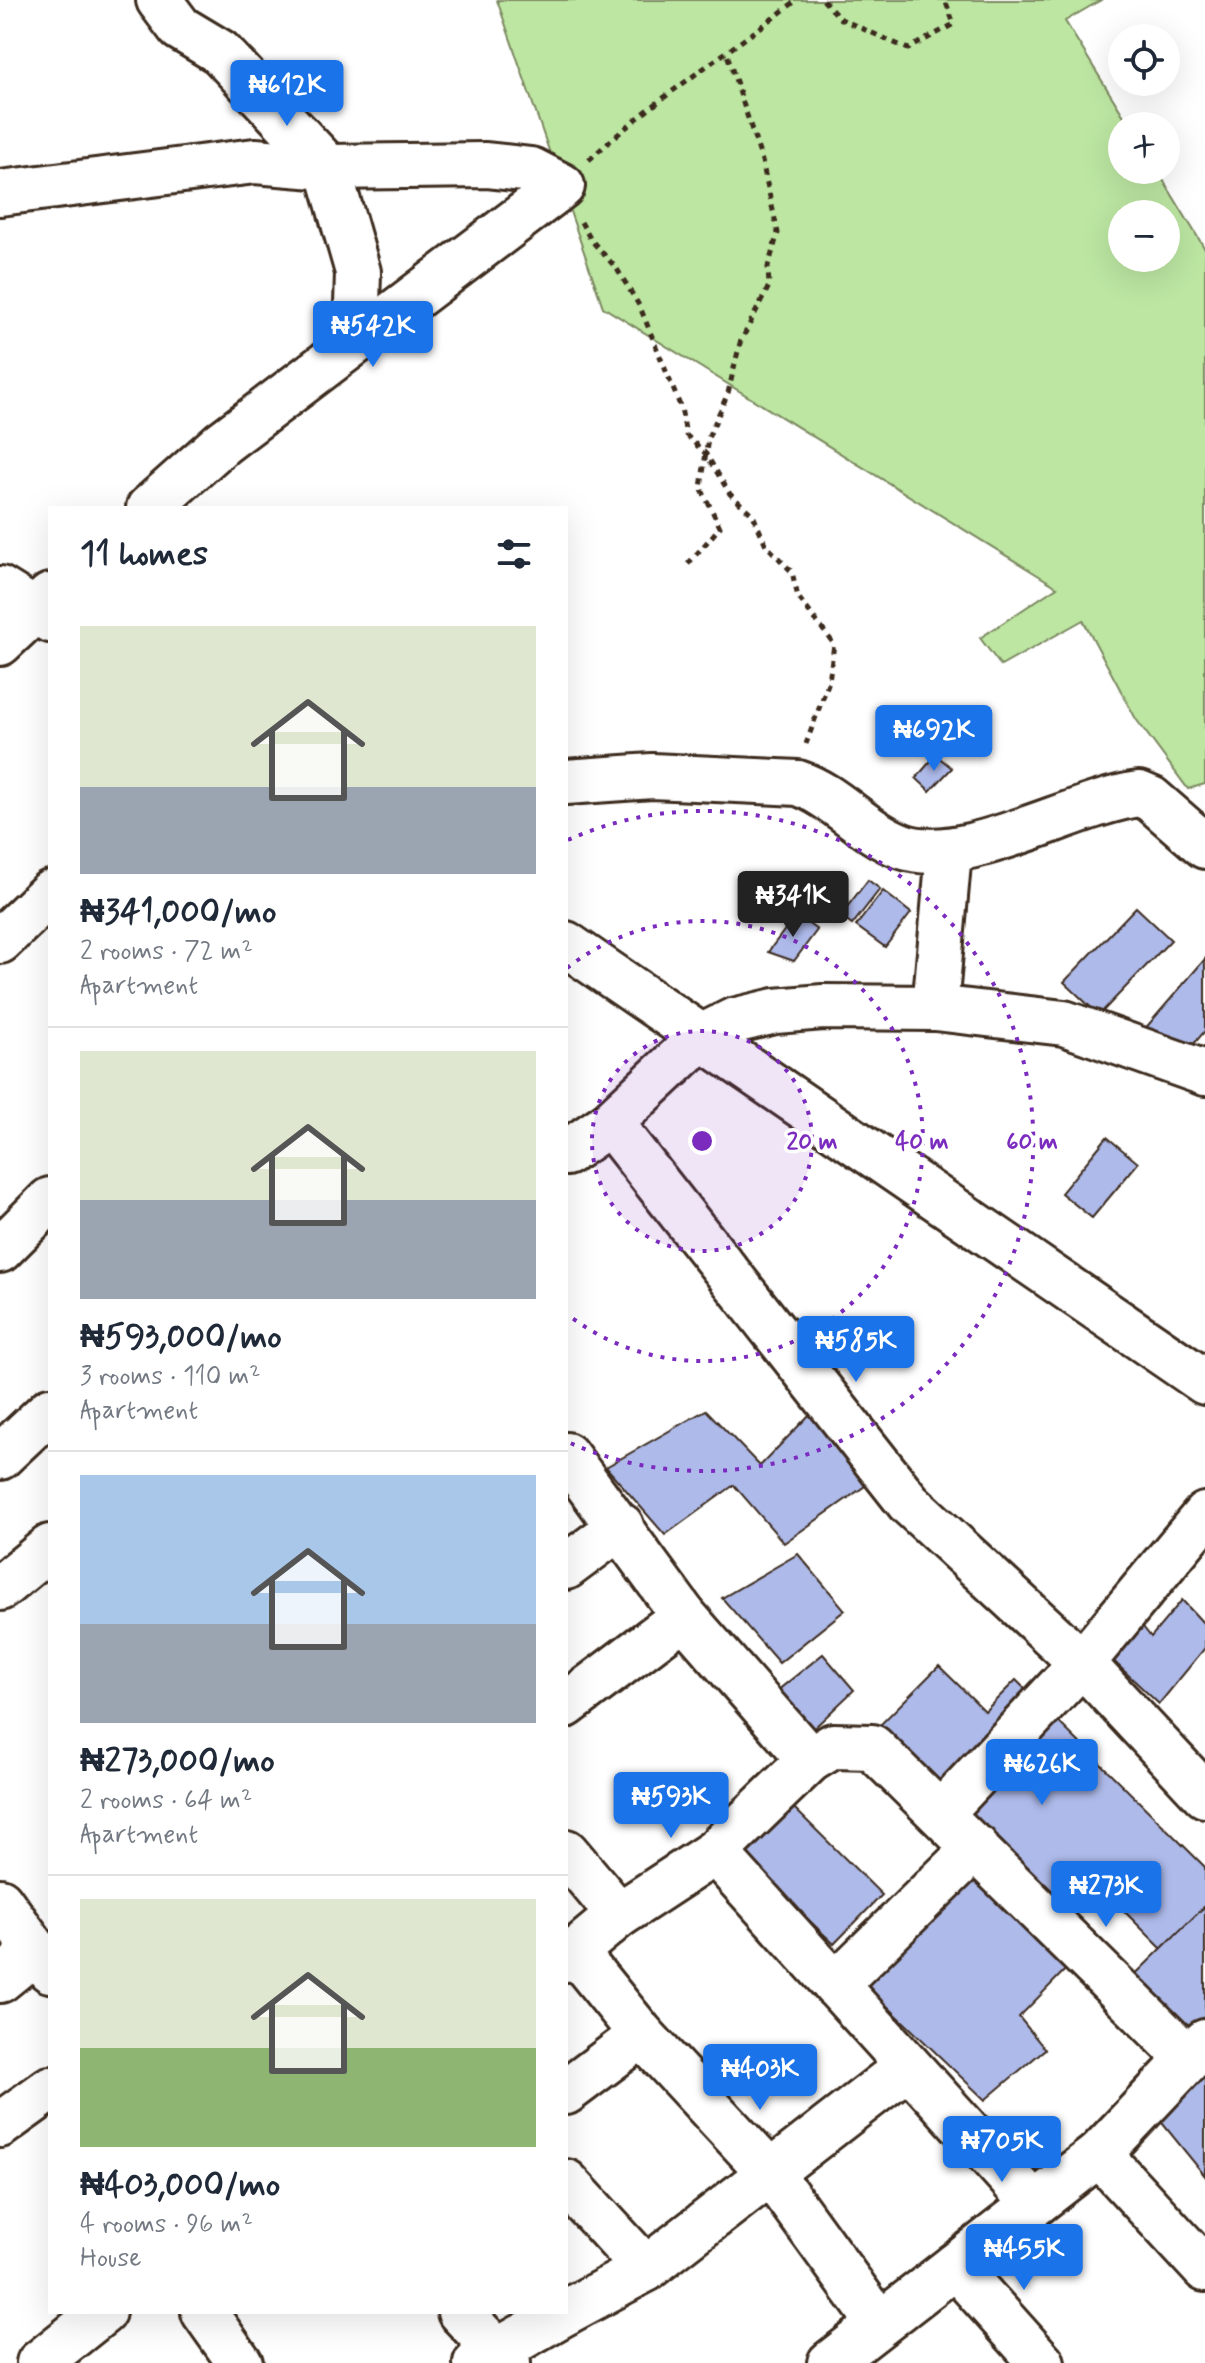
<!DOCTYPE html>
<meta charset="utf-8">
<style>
:root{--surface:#fff;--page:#f2f2f3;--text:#1f2937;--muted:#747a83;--line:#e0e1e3;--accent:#1a73e8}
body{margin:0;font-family:Mynerve,sans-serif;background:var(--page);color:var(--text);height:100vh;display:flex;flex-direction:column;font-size:30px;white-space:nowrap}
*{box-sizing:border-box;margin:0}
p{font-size:26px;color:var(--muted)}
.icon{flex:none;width:44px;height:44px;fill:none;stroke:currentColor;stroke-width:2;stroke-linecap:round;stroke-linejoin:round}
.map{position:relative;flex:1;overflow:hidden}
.panel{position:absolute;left:48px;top:506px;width:520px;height:1808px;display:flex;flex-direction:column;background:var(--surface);border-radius:0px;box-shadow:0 8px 32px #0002}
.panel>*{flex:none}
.buttons{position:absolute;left:1108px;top:24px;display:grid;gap:16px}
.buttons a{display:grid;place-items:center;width:72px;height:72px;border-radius:50%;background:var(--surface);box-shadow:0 8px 32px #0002;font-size:40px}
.price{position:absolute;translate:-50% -68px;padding:0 18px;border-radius:8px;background:var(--accent);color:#fff;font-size:26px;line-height:52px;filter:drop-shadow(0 2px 4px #0008)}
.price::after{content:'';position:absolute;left:50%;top:48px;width:24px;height:18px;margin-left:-12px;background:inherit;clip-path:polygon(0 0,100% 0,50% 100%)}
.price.selected{background:#222;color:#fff}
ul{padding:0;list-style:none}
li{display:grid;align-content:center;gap:16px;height:424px;padding:0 32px}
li+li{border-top:2px solid var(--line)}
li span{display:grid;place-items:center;height:248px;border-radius:0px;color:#555}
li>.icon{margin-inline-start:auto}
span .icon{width:144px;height:144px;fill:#fffc;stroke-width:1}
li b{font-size:34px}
h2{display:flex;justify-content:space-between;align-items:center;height:96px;padding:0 32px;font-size:34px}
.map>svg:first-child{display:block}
.green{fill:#bce6a2;stroke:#7c8860;stroke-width:2;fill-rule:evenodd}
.building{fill:#aebaea;stroke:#3b2a1e;stroke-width:2}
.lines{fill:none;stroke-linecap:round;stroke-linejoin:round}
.street-casing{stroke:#3b2a1e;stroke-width:50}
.path{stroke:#3b2a1e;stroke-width:5;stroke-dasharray:6 6;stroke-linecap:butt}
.street{stroke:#fff;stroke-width:44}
.ring{fill:none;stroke:#7b2cbf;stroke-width:4;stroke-dasharray:4 8}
.centre{fill:#7b2cbf;stroke:#fff;stroke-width:4}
.ring-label{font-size:24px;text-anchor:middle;font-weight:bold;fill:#7b2cbf;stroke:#fff;stroke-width:7;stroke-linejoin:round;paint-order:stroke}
</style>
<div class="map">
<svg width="1205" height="2363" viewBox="0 0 1205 2363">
<rect width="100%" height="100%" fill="#fff"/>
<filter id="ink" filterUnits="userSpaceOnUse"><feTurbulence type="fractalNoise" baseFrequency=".0125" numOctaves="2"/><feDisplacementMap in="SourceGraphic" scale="16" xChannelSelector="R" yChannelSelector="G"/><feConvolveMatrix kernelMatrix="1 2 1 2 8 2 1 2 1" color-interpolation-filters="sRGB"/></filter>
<g filter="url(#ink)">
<path class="green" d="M497,0h604l-36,21 65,105h-8v44h35l48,79v535l-17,5 -52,-70 -53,-99 -82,46 -21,-28 77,-51 -454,-280zM1122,214h44v44h-44z"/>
<g class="building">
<polygon points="936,755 952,768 930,791 916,778"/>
<polygon points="868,880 880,889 852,925 840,916"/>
<polygon points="883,891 911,913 885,947 856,926"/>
<polygon points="1136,907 1171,940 1099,1015 1064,982"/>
<polygon points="796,915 817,930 794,961 768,952"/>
<polygon points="1205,959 1205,1031 1173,1068 1137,1038"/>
<polygon points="1107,1137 1138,1163 1092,1218 1061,1193"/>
<polygon points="706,1410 760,1466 810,1414 865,1486 784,1543 734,1485 665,1535 606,1467"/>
<polygon points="798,1554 845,1610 779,1663 722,1598"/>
<polygon points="1182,1600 1205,1625 1205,1648 1159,1704 1105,1653 1136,1618 1151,1637"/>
<polygon points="823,1654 854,1690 811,1731 777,1691"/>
<polygon points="939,1666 985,1711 1016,1680 1205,1867 1205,1907 1162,1949 1086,1873 1032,1927 876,1729"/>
<polygon points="791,1805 882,1895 834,1944 734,1849"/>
<polygon points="966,1875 1071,1964 1019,2017 1045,2049 985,2100 858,1978"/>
<polygon points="1205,1906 1205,2016 1167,2055 1108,2001"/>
<polygon points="1205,2059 1205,2176 1154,2113"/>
</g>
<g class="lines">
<defs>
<g id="street">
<polyline points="159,0 180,28 220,52 328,167 358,272 356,339"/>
<polyline points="0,193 255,161 328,167 486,165 531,170 562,186 222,443 149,508"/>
<polyline points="0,589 50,620"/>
<polyline points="0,643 50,596"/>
<path d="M566,782l86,-6 146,7c39,13 65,49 104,63 60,23 171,-43 237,-52l12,5 54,47"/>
<polyline points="0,941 50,893"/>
<polyline points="566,944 1205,1382"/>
<polyline points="935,1008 949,852"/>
<polyline points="610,1123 909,1503 1082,1663 1205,1795"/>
<polyline points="566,1153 610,1123 703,1036 733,1021 775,1011 823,1007 935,1008 1064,1023 1205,1073"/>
<polyline points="0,1250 50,1200"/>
<polyline points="566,1455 684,1616 810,1760"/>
<polyline points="0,1457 50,1410"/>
<polyline points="566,1567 621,1526"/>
<polyline points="0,1588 50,1547"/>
<polyline points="566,1705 684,1616"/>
<polyline points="942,1812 1082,1663 1205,1515"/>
<polyline points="566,1852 619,1915"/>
<polyline points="715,1852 1033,2203"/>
<polyline points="0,1901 50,1970"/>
<polyline points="575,1952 642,2035 771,2174 879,2323"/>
<polyline points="566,1959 619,1915 715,1852 810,1760 833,1746 872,1747 1188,2058"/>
<polyline points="0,1980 36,1951"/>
<polyline points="835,1985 976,1847"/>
<polyline points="566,2092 642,2035"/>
<polyline points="0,2125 50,2089"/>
<polyline points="1099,2154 1205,2269"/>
<polyline points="566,2182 646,2269"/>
<polyline points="955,2266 1042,2363"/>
<polyline points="204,2312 240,2363"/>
<polyline points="460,2312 508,2363"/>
<polyline points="566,2312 646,2269 908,2066"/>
<polyline points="39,2363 103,2312"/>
<polyline points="476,2363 566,2312"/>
<polyline points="830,2363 1099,2154 1205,2042"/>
</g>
</defs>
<use href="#street" class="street-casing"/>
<g class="path">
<polyline points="823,0 841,19 908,49 954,24 945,0"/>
<path d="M589,160c64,-60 138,-106 208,-160"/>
<polyline points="581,222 591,240 617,269 640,307 681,408 686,435 706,454 730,494 753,515 766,545 792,572 798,597 834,644 829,681 806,744"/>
<polyline points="688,564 720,527 701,488 708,438 728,393 740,343 769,286 768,267 778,233 762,161 727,54"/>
</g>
<use href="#street" class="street"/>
</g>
</g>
<circle cx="702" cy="1141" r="110" fill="#7b2cbf" fill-opacity=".12"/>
<g class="ring">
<circle cx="702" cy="1141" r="110"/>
<path d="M567 968A220 220 0 1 1 567 1314"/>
<path d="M568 840A330 330 0 1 1 568 1442"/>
</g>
<circle cx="702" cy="1141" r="12" class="centre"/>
<g class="ring-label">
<text x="812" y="1149">20 m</text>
<text x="922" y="1149">40 m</text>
<text x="1032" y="1149">60 m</text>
</g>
</svg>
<div class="buttons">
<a><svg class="icon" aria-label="locate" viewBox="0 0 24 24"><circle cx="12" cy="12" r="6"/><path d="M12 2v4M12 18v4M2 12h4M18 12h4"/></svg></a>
<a>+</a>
<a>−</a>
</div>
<b class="price" style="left:287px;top:128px">₦612K</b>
<b class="price" style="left:373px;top:369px">₦542K</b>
<b class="price" style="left:934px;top:773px">₦692K</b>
<b class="price selected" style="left:793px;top:939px">₦341K</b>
<b class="price" style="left:856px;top:1384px">₦585K</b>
<b class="price" style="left:1042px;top:1807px">₦626K</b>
<b class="price" style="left:671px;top:1840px">₦593K</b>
<b class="price" style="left:1106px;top:1929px">₦273K</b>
<b class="price" style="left:760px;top:2112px">₦403K</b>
<b class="price" style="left:1002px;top:2184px">₦705K</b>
<b class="price" style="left:1024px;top:2292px">₦455K</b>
<section class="panel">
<h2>11 homes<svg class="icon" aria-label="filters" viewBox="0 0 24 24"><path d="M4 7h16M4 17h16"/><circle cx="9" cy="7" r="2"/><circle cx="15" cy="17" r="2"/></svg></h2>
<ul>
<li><span style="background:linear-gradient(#dfe7d0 65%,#9aa5b1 0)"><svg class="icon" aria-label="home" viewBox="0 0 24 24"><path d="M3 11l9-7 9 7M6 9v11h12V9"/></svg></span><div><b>₦341,000/mo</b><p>2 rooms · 72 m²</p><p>Apartment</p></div></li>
<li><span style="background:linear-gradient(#dfe7d0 60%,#9aa5b1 0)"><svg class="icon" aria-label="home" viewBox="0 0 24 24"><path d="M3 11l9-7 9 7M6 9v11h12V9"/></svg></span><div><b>₦593,000/mo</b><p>3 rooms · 110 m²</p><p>Apartment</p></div></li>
<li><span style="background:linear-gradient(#a9c7e8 60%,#9aa5b1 0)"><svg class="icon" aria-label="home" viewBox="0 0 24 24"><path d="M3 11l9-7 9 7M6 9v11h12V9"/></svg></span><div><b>₦273,000/mo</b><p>2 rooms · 64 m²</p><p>Apartment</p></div></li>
<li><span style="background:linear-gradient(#dfe7d0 60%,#8fb573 0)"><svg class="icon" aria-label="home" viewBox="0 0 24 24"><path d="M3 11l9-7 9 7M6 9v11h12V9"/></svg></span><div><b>₦403,000/mo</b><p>4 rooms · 96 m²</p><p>House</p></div></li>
</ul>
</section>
</div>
